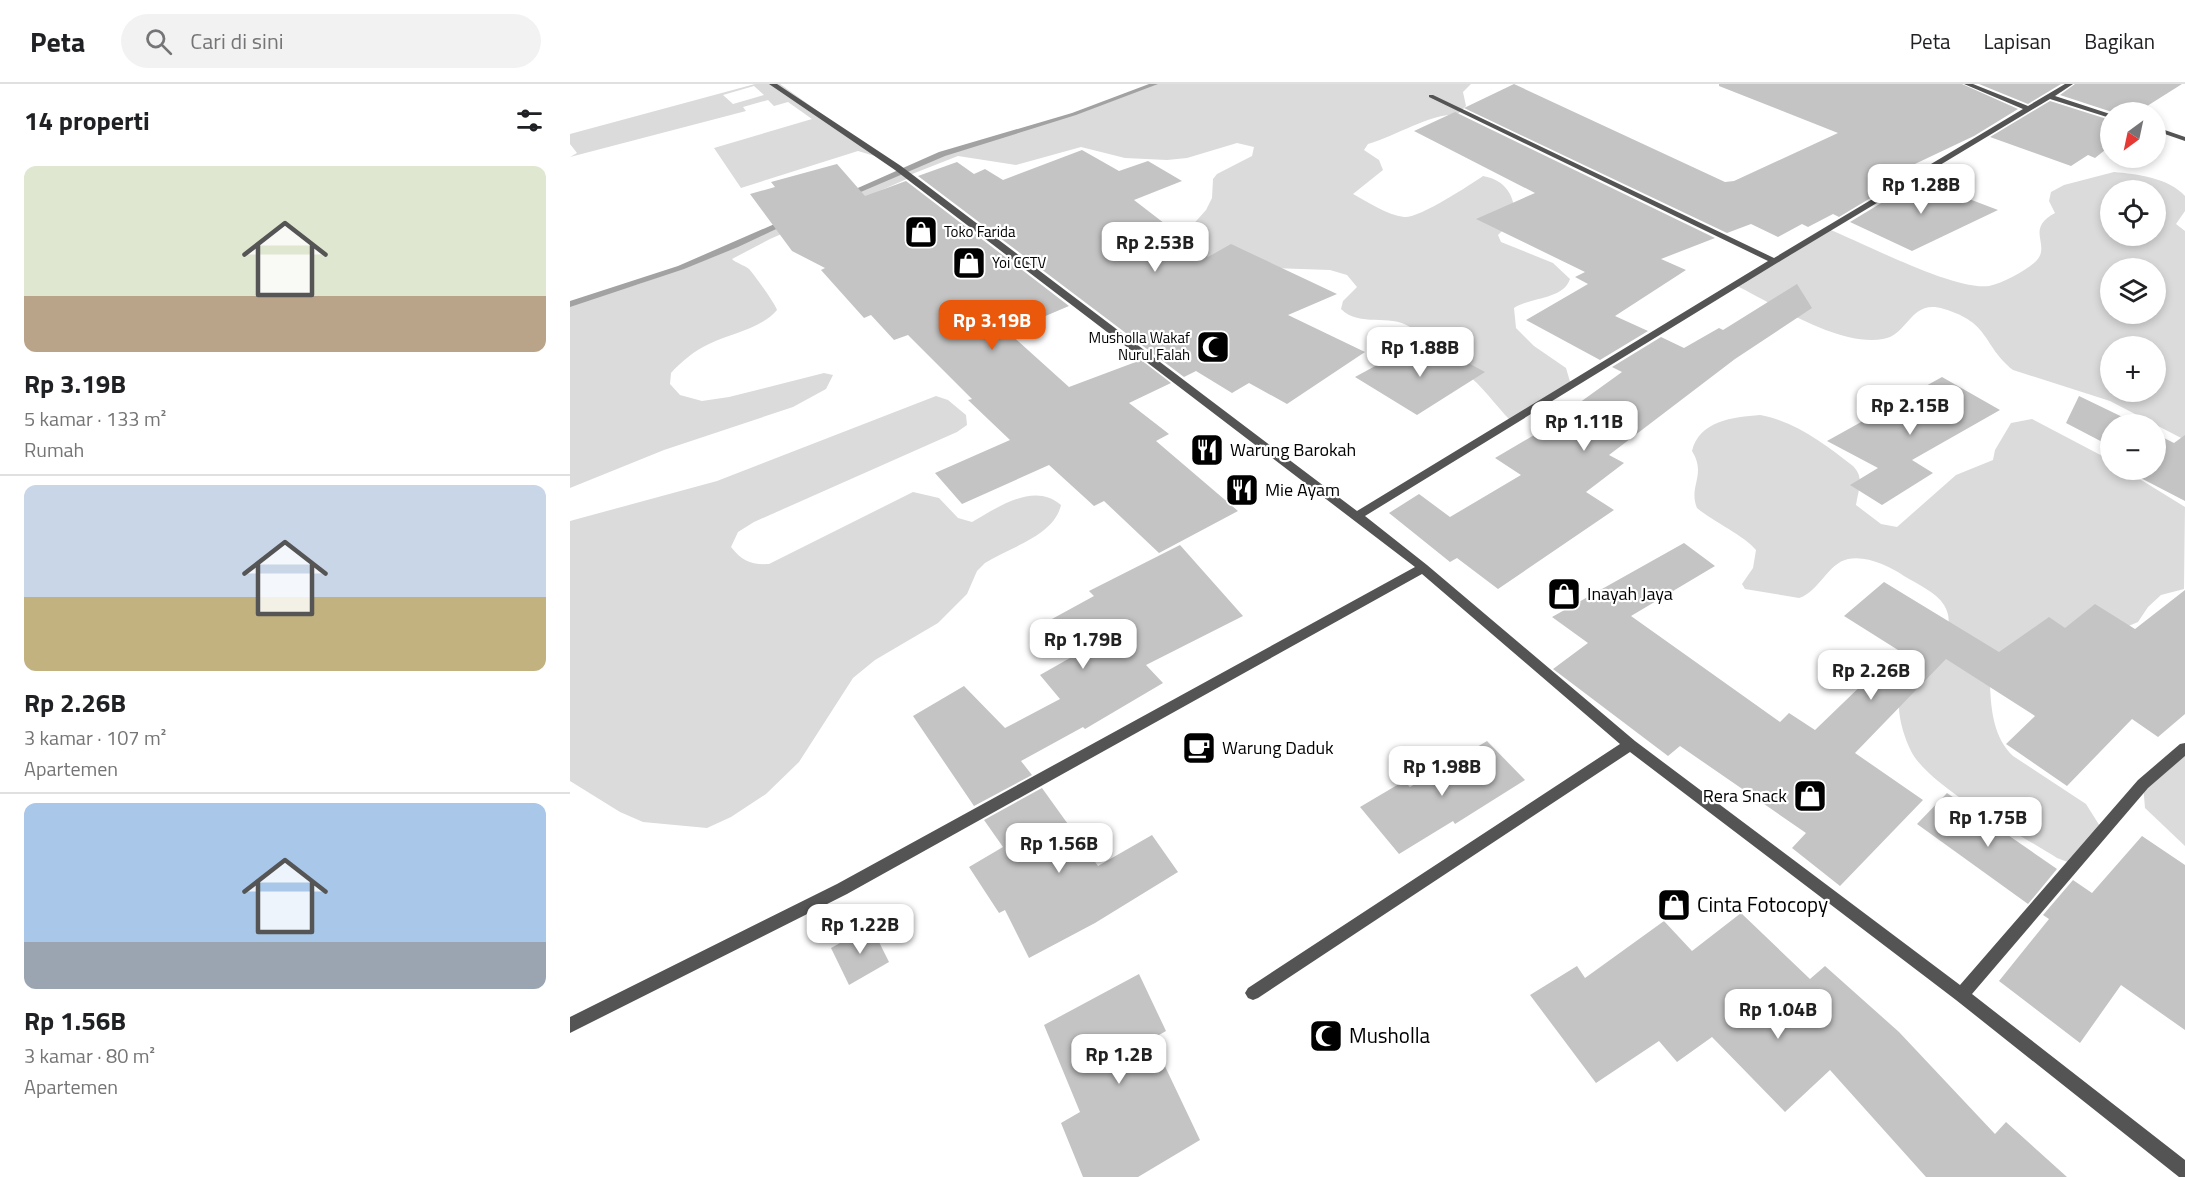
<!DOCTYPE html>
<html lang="id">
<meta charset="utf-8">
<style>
:root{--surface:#fff;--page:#f2f2f2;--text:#202124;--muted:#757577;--line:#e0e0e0;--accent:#ea580c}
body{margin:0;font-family:"Titillium Web",sans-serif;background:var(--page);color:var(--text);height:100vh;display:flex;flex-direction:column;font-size:22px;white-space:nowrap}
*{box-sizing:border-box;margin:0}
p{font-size:20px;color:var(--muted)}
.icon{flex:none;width:33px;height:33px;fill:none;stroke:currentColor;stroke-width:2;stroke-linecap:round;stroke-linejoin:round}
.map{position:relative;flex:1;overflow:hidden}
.sheet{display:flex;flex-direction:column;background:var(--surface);width:570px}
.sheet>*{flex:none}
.needle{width:39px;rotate:213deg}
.controls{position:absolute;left:1530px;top:18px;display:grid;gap:12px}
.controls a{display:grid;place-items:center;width:66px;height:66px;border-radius:50%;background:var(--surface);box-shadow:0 3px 9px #0003;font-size:30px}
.price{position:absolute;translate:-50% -51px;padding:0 14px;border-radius:12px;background:#fff;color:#222;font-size:20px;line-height:39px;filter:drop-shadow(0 2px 3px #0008)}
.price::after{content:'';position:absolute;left:50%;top:36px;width:18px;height:14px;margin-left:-9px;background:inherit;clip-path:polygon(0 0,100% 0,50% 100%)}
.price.selected{background:var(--accent);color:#fff}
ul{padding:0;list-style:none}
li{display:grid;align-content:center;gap:12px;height:318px;padding:0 24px}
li+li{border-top:2px solid var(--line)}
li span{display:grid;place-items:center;height:186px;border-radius:12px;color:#555}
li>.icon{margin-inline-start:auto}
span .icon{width:108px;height:108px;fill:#fffc;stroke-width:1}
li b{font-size:26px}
h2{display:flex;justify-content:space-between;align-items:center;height:72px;padding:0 24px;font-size:26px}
header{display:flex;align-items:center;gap:36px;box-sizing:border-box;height:84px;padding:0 30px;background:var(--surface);border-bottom:2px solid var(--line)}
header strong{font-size:28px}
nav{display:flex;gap:33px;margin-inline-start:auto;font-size:21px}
.search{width:420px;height:54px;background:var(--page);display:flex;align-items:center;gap:15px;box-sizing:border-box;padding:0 21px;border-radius:33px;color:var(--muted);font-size:22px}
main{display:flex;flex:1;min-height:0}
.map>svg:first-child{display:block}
.green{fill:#dbdbdb;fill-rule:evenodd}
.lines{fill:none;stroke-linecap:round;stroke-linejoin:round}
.stream{fill:#a2a2a2;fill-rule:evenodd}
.building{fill:#c4c4c4}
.street{fill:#545454;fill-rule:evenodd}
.labels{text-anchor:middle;stroke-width:4.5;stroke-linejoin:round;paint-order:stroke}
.far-poi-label{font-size:15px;fill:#000;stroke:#fff;text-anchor:start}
.poi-label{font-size:18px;fill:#000;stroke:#fff;text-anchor:start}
.near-poi-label{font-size:21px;fill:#000;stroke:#fff;text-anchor:start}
</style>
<header>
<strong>Peta</strong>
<div class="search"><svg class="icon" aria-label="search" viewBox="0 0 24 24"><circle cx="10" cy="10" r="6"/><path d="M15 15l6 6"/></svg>Cari di sini</div>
<nav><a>Peta</a><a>Lapisan</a><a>Bagikan</a></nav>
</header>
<main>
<section class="sheet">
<h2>14 properti<svg class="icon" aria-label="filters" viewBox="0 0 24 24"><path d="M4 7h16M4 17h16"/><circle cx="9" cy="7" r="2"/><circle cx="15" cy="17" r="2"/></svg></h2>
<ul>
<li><span style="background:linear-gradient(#dfe7d0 70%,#b9a48a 0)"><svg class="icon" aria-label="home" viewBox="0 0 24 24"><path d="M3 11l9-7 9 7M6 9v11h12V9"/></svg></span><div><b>Rp 3.19B</b><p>5 kamar · 133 m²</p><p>Rumah</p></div></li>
<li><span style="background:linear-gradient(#c9d6e8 60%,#c2b280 0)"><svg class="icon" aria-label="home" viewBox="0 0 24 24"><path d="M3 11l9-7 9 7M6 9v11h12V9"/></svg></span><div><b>Rp 2.26B</b><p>3 kamar · 107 m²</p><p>Apartemen</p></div></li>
<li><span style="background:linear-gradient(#a9c7e8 75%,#9aa5b1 0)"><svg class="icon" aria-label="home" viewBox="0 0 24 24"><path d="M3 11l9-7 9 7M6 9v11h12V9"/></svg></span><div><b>Rp 1.56B</b><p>3 kamar · 80 m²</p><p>Apartemen</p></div></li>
</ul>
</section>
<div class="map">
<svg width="1615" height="1093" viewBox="0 0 1615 1093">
<rect width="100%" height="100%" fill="#fff"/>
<g class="green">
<path d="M185,0h25l105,75 -27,-8 -117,37 -27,-40 98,-29 -24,-17 -14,4 -6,-6 -25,7 3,4 -176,46 7,-4 -7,-9v-10zM184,2l10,9 -31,9 -10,-9z"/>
<path d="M585,0h316l-8,8 3,14 -8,8c-31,1 -60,21 -90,30l-4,6 15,10 4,10 -30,24c15,8 34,21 51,23 14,2 66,-32 79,-41 23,4 32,20 32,42l-17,17 3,7 52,21 17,16c-7,21 -40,18 -56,29l2,20 18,18 32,22 5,17 -60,36c-16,-16 -28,-35 -47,-49 -12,-10 -28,-13 -40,-22 -9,-7 -5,-17 -14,-23 -21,-14 -50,1 -69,-18l2,-8 14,-14 -10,-12 -17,-5 -58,-2 -77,-13 -13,-18 24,-27 6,-12 1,-19 4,-5 35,-18 2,-9 -17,-4 -50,15 -20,2 -42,-2 -44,-11 -65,18 -58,-9 -51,20 2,2 -139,61 -38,20c4,4 12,6 17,10 4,4 27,36 28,41 -16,19 -46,23 -68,34 -15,7 -27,17 -38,29l-1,11 10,11 22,6 27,-4 95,-24 9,2 -7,14 -33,18 -129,43 -94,38v-184l69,-20 78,-29 101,-48 124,-53 132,-40z"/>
<path d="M1544,88c23,2 55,6 71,24v15l-9,13 9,7v209l-75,-39 -97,-31c-31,-25 -22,-47 -69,-61 -34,-11 -35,26 -61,30 -44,8 -109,-35 -148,-54l93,-56c36,14 126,62 161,57 14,-3 34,-14 45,-23 20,-17 -11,-33 21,-50l-6,-12 2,-9 13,-7zM1540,106h46v46h-46zM1540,184h46v46h-46zM1540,262h46v46h-46z"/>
<path d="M366,312l12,4 18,15 1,10 -10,7 -203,90 -16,10 -7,15c11,14 20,18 38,17l144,-72 26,6 19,20 14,4c25,-14 62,-41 89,-17 -7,31 -51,42 -76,58l-8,8 -10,23 -29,29 -63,37 -22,18 -54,84 -33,32 -35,23 -24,11 -64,-6 -23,-10 -50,-31v-260l147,-40z"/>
<path d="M1190,331c35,6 66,30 93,51 12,12 5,24 3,39l25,19 16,3 59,-52 37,-15 2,-10 16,-27 21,-4 78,41v10h15l60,37 -1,82 -23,6 -13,12 -10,15 -148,63c1,26 4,53 23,71l73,48 17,27 -30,33 -16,-6c-36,-23 -128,-71 -146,-107 -8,-16 -17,-45 -9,-62 12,-25 62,-52 42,-84 -8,-13 -27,-21 -40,-29 -14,-10 -38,-21 -56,-17 -21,5 -29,33 -49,39l-54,-9 -3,-5 11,-16 3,-18c-11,-14 -42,-28 -59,-42 -9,-22 10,-33 -5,-57 7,-30 41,-34 68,-36z"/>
<polygon points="1615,664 1615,762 1575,724 1573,700"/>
</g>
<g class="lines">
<g class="stream">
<polygon points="579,0 588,0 506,31 375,72 279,113 272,111 369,68 502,29"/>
<polygon points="216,135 223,137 168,163 114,185 0,223 0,217 108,182"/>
</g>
</g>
<g class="building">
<polygon points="944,0 1155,98 1164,97 1268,49 1149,2 1149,0 1392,0 1448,25 1404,52 1328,88 1337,92 1269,133 1263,130 1238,143 1232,140 1208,153 1181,140 1157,149 894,24"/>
<polygon points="1409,0 1491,0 1458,20"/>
<polygon points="1505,0 1612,0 1574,24 1585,28 1542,28 1490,11"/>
<polygon points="1480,17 1540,36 1540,62 1525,74 1518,71 1501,82 1420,53"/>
<polygon points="885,28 1145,154 1091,175 1116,186 1045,232 1078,247 1030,276 956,236 1018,200 1005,193 1015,188 906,135 965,109 844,47"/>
<polygon points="512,66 549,87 578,77 612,97 564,116 638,173 661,160 767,210 718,231 795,268 717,320 679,299 662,309 626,287 614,293 348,92 387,78 404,90 415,85 433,96"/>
<polygon points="267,80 295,112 336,97 499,222 438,248 499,303 571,276 601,299 559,319 599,350 586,357 668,427 589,469 534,417 524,422 479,381 392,420 365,389 440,356 398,316 402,315 338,251 324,256 301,231 294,234 251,186 255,184 222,167 180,110 205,103 201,98"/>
<polygon points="1349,96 1428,126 1342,167 1280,138"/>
<polygon points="1227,200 1242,224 1165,275 1039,371 1054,379 1016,408 1044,426 928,505 887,474 880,478 819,429 849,410 880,433 951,391 925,374 966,350 1052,288 1042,283 1091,253 1114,264 1149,244 1153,246"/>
<polygon points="840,263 860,274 874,266 915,288 847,331 785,293"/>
<polygon points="1372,293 1430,326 1342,376 1363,389 1312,421 1280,401 1308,384 1257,357"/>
<polygon points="1509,312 1567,340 1540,340 1540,362 1496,339"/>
<polygon points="1586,350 1604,359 1615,351 1615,417 1561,389 1566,386 1586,386"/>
<polygon points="1114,459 1145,482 1061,532 1210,638 1219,629 1245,646 1328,566 1274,532 1314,498 1429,568 1479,533 1495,544 1525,520 1565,545 1615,506 1615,630 1588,653 1562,635 1497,702 1436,660 1465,632 1376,575 1285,669 1353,716 1270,802 1222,764 1236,749 1110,662 1098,672 983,585 1018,559 982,533"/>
<polygon points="610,461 673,532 576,581 593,599 515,645 513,643 451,677 462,691 404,722 343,632 394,602 435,644 490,615 470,591 500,574 471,541 524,512 519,507"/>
<polygon points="917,657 955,696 885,740 883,737 829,770 790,723 834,697 840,703"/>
<polygon points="472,704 528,782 582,751 608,788 525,839 459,874 435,826 429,829 399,783 433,763 414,736"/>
<polygon points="1377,709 1487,785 1458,820 1347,740"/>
<polygon points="1572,752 1615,781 1615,946 1551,901 1510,959 1429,897 1479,835 1473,831 1503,796 1522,809"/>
<polygon points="1171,829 1240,895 1255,882 1329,948 1425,1050 1436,1038 1497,1093 1356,1093 1260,986 1215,1028 1142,953 1107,978 1089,957 1026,999 960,911 1007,882 1015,894 1094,837 1122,867"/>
<polygon points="301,842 319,878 279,901 261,864"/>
<polygon points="569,890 596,947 582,955 630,1056 568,1093 513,1093 491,1039 510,1028 474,941"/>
</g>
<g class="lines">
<g class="street">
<polygon points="199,0 207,0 331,82 787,427 1198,177 859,13 859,11 863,11 1204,174 1453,25 1394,0 1403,0 1458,22 1495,0 1503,0 1485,12 1540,30 1540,34 1480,15 1207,179 795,432 857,481 1065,657 1390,901 1568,696 1610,660 1615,659 1615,672 1578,704 1402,910 1615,1076 1615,1093 1609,1093 1386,916 1060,668 688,914 683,916 678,914 675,909 678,904 1050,660 852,490 277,810 0,949 0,933 267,800 845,483 325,86"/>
<polygon points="1586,43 1615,53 1615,57 1586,47"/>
</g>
</g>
<defs>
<symbol id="shop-square" viewBox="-11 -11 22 22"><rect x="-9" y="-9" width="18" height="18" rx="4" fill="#000" stroke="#fff"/><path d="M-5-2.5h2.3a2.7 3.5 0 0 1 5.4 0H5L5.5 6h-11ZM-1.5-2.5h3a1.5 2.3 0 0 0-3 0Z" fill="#fff"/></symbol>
<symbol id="mosque-square" viewBox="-11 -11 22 22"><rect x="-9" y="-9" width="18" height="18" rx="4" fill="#000" stroke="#fff"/><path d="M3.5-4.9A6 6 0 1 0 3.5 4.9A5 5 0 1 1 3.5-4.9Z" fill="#fff"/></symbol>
<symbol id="restaurant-square" viewBox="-11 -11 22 22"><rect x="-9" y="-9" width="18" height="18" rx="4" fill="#000" stroke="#fff"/><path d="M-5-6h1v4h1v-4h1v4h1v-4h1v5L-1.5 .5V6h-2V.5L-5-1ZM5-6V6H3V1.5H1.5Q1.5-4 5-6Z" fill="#fff"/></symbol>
<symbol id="cafe-square" viewBox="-11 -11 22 22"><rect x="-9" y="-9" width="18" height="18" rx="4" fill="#000" stroke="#fff"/><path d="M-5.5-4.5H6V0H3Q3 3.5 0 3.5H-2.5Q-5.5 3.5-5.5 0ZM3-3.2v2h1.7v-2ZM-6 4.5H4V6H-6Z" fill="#fff"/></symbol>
</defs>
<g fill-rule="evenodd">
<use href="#shop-square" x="332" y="129" width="38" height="38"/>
<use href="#shop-square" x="380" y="160" width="38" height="38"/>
<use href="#mosque-square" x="624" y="244" width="38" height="38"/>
<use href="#restaurant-square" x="618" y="347" width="38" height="38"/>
<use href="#restaurant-square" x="653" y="387" width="38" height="38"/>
<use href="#shop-square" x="975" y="491" width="38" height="38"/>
<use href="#cafe-square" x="610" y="645" width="38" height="38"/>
<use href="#shop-square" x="1221" y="693" width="38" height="38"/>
<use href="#shop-square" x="1085" y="802" width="38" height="38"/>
<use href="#mosque-square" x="737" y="933" width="38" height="38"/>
</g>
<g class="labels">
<g class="far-poi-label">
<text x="374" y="153">Toko Farida</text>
<text x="422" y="184">Yoi CCTV</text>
<text x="620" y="259" text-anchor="end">Musholla Wakaf<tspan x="620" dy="17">Nurul Falah</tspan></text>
</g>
<g class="poi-label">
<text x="660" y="372">Warung Barokah</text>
<text x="695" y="412">Mie Ayam</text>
<text x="1017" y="516">Inayah Jaya</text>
<text x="652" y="670">Warung Daduk</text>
<text x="1217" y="718" text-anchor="end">Rera Snack</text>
</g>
<g class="near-poi-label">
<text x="1127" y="828">Cinta Fotocopy</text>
<text x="779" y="959">Musholla</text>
</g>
</g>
</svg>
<div class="controls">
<a><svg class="needle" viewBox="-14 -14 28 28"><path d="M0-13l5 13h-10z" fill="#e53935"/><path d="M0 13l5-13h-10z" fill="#757577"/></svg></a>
<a><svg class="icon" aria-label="locate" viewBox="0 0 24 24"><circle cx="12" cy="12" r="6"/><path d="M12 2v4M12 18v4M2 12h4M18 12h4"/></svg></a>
<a><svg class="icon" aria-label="layers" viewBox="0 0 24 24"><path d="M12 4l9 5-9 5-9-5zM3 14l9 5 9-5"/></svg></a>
<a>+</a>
<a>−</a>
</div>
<b class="price" style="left:1351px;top:131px">Rp 1.28B</b>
<b class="price" style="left:585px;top:189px">Rp 2.53B</b>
<b class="price selected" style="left:422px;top:267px">Rp 3.19B</b>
<b class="price" style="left:850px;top:294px">Rp 1.88B</b>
<b class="price" style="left:1340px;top:352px">Rp 2.15B</b>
<b class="price" style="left:1014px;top:368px">Rp 1.11B</b>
<b class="price" style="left:513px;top:586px">Rp 1.79B</b>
<b class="price" style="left:1301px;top:617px">Rp 2.26B</b>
<b class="price" style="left:872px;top:713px">Rp 1.98B</b>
<b class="price" style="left:1418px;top:764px">Rp 1.75B</b>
<b class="price" style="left:489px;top:790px">Rp 1.56B</b>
<b class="price" style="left:290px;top:871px">Rp 1.22B</b>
<b class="price" style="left:1208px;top:956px">Rp 1.04B</b>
<b class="price" style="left:549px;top:1001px">Rp 1.2B</b>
</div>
</main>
